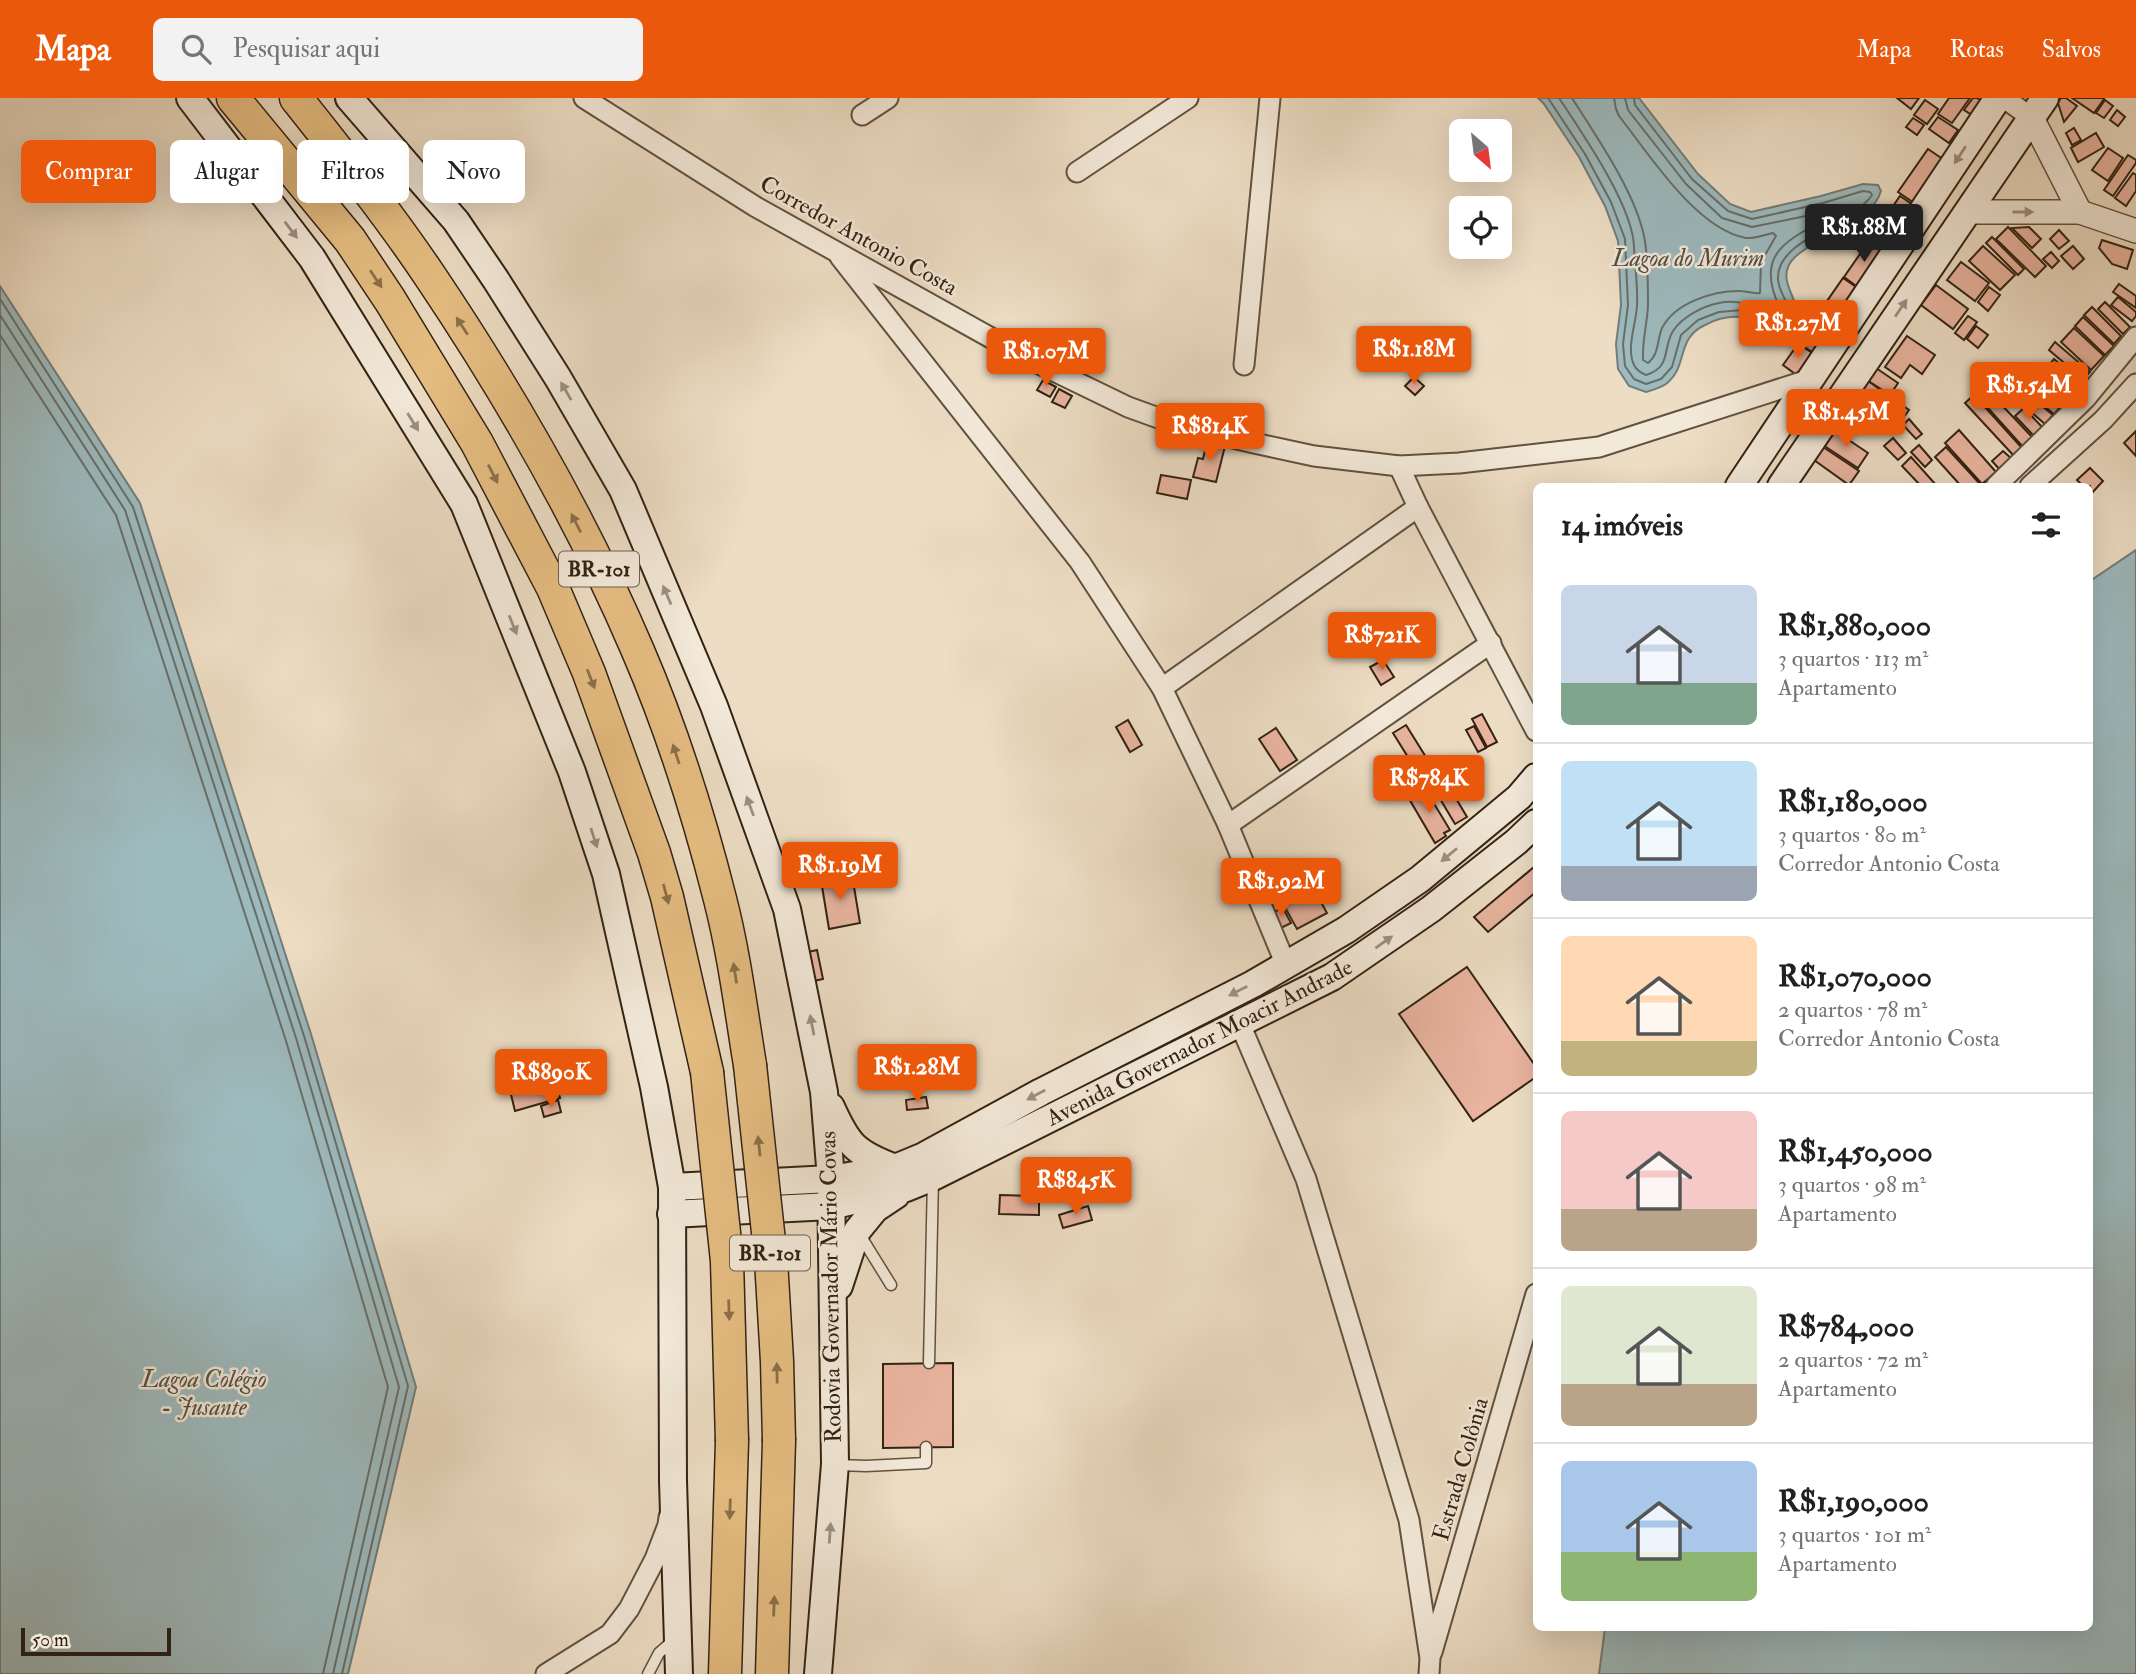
<!DOCTYPE html>
<html lang="pt">
<meta charset="utf-8">
<style>
:root{--surface:#fff;--page:#f2f2f2;--text:#202124;--muted:#757577;--line:#e0e0e0;--accent:#ea580c}
body{margin:0;font-family:"IM FELL Double Pica",serif;background:var(--page);color:var(--text);height:100vh;display:flex;flex-direction:column;font-size:26px;white-space:nowrap}
*{box-sizing:border-box;margin:0}
p{font-size:23px;color:var(--muted)}
.icon{flex:none;width:38px;height:38px;fill:none;stroke:currentColor;stroke-width:2;stroke-linecap:round;stroke-linejoin:round}
.map{position:relative;flex:1;overflow:hidden}
.panel{position:absolute;left:1533px;top:385px;width:560px;height:1148px;display:flex;flex-direction:column;background:var(--surface);border-radius:10px;box-shadow:0 7px 28px #0002}
.panel>*{flex:none}
.banner{position:absolute;left:21px;top:42px;width:665px;height:63px;display:flex;gap:14px}
.needle{width:46px;rotate:152deg}
.tools{position:absolute;left:1449px;top:21px;display:grid;gap:14px}
.tools a{display:grid;place-items:center;width:63px;height:63px;border-radius:10px;background:var(--surface);box-shadow:0 7px 28px #0002;font-size:35px}
.scale{position:absolute;left:21px;bottom:18px;width:150px;box-sizing:border-box;padding-left:7px;border:4px solid #322213;border-top:0;font-size:19px;line-height:24px;white-space:nowrap;color:#322213;-webkit-text-stroke:5px #f3e9d9;paint-order:stroke}
.price{position:absolute;translate:-50% -60px;padding:0 16px;border-radius:7px;background:var(--accent);color:#fff;font-size:23px;line-height:46px;filter:drop-shadow(0 2px 4px #0008)}
.price::after{content:'';position:absolute;left:50%;top:42px;width:21px;height:16px;margin-left:-10px;background:inherit;clip-path:polygon(0 0,100% 0,50% 100%)}
.price.current{background:#222;color:#fff}
ul{padding:0;list-style:none}
li{display:flex;align-items:center;gap:21px;height:175px;padding:0 28px}
li+li{border-top:2px solid var(--line)}
li span{display:grid;place-items:center;flex:none;width:196px;height:140px;border-radius:10px;color:#555}
li>.icon{margin-inline-start:auto}
span .icon{width:84px;height:84px;fill:#fffc;stroke-width:1}
li b{font-size:30px}
h2{display:flex;justify-content:space-between;align-items:center;height:84px;padding:0 28px;font-size:30px}
.chip{padding:0 24px;border-radius:10px;background:var(--surface);box-shadow:0 7px 28px #0002;font-size:24px;line-height:63px}
.chip.current{background:var(--accent);color:#fff}
header{display:flex;align-items:center;gap:42px;box-sizing:border-box;height:98px;padding:0 35px;background:var(--accent);color:#fff}
header strong{font-size:33px}
nav{display:flex;gap:38px;margin-inline-start:auto;font-size:24px}
.search{width:490px;height:63px;background:var(--page);display:flex;align-items:center;gap:18px;box-sizing:border-box;padding:0 24px;border-radius:10px;color:var(--muted);font-size:26px}
.map>svg:first-child{display:block}
.water{fill:#9dbabe;stroke:#727d7a;stroke-width:2}
.lines{fill:none;stroke-linecap:round;stroke-linejoin:round}
.shore{stroke:#686e68;stroke-width:2}
.building{fill:#e9b49f;stroke:#322213;stroke-width:2}
.service-casing{stroke:#61513f;stroke-width:13}
.minor-casing{stroke:#61513f;stroke-width:23}
.tertiary-casing{stroke:#61513f;stroke-width:26}
.secondary-casing{stroke:#322213;stroke-width:30}
.trunk-casing{stroke:#322213;stroke-width:35}
.service{stroke:#f3e9d9;stroke-width:10}
.minor{stroke:#f3e9d9;stroke-width:19}
.tertiary{stroke:#f3e9d9;stroke-width:23}
.secondary{stroke:#f3e9d9;stroke-width:26}
.trunk{stroke:#e6be82;stroke-width:32}
.trunk-bridge-casing{stroke:#322213;stroke-width:35;stroke-linecap:butt}
.trunk-bridge{stroke:#e6be82;stroke-width:32}
.oneway{fill:#9c8f80}
.oneway2{fill:#8c704a}
.labels{text-anchor:middle;stroke-width:5;stroke-linejoin:round;paint-order:stroke}
.shield{fill:#f3e9d9;stroke:#6c5e4e;stroke-width:2}
.shield-label{font-size:21px;font-weight:bold;fill:#322213}
.street-label{font-size:23px;fill:#322213;stroke:#f3e9d9}
.water-label{font-size:24px;font-style:italic;fill:#525046;stroke:#f3e9d9}
</style>
<header>
<strong>Mapa</strong>
<div class="search"><svg class="icon" aria-label="search" viewBox="0 0 24 24"><circle cx="10" cy="10" r="6"/><path d="M15 15l6 6"/></svg>Pesquisar aqui</div>
<nav><a>Mapa</a><a>Rotas</a><a>Salvos</a></nav>
</header>
<div class="map">
<svg width="2136" height="1576" viewBox="0 0 2136 1576">
<rect width="100%" height="100%" fill="#edddc4"/>
<filter id="stains"><feTurbulence type="fractalNoise" baseFrequency=".00286" numOctaves="4"/><feColorMatrix values="0 0 0 0 .2 0 0 0 0 .09 0 0 0 0 .02 0 0 0 .5 -.17"/></filter>
<radialGradient id="worn" r=".72"><stop offset=".6" stop-color="#630" stop-opacity="0"/><stop offset="1" stop-color="#630" stop-opacity=".3"/></radialGradient>
<g class="water">
<path d="M1538,0h101l59,76 32,30 21,8 70,-16 42,-12 15,1 3,6c-9,32 -63,44 -86,66 -26,25 17,50 -4,67 -12,11 -35,-5 -50,-7 -13,-1 -25,2 -36,8 -30,14 -16,41 -39,59 -6,4 -14,6 -20,8l-17,-6 -11,-17 -2,-25 5,-39 -3,-64 -13,-35 -26,-49 -35,-53z"/>
<polygon points="0,188 140,405 311,936 416,1289 348,1576 0,1576"/>
<polygon points="2136,452 2136,1576 1599,1576 1605,1530 2090,1530 2090,483"/>
</g>
<g class="lines">
<g class="shore">
<path d="M1548,0l37,56 26,48 14,37 3,66 -5,39 2,22 9,13 12,5 15,-5 11,-12 9,-32 17,-15 21,-8 23,-2 39,11 5,-1 4,-10c-4,-9 -11,-20 -12,-30 -3,-41 74,-55 94,-85l-2,-3 -7,-1 -40,12 -71,16 -24,-8 -36,-32 -57,-74 -1,-7"/>
<path d="M1559,0c23,35 74,108 75,149 1,19 4,40 3,59 -1,18 -11,42 -3,59 3,6 7,8 12,10 26,-8 16,-26 27,-44 9,-14 30,-25 46,-28 23,-5 39,7 59,7l1,-4c-24,-52 7,-65 48,-88l2,-3 -4,-3 -73,15 -30,-9 -36,-34 -58,-74 -3,-12"/>
<path d="M1572,0c24,38 63,94 72,138 4,18 4,52 4,70 -1,19 -6,35 -5,54l5,3c11,-8 9,-23 14,-35 13,-25 50,-37 77,-37 7,0 14,3 21,2l1,-31 15,-26 -3,-3c-9,2 -18,6 -27,5 -50,-9 -97,-84 -127,-122l-3,-7 -2,-11"/>
<polyline points="0,201 133,409 304,938 408,1288 342,1576"/>
<polyline points="0,217 125,412 296,940 399,1289 333,1576"/>
<polyline points="0,237 116,417 286,943 388,1289 323,1576"/>
</g>
</g>
<g class="building">
<polygon points="1897,0 1919,0 1911,11"/>
<polygon points="1949,0 1970,0 1952,25 1938,16"/>
<polygon points="1973,0 1977,0 1987,7 1978,21 1964,12"/>
<polygon points="2061,0 2066,0 2077,8 2064,24 2058,5"/>
<polygon points="2072,0 2102,0 2104,1 2094,15"/>
<polygon points="1925,2 1938,11 1927,26 1914,17"/>
<polygon points="2105,2 2113,8 2104,20 2096,15"/>
<polygon points="2117,12 2125,19 2118,28 2110,22"/>
<polygon points="1938,19 1958,32 1949,45 1929,31"/>
<polygon points="1913,20 1924,27 1917,37 1906,29"/>
<polygon points="2074,30 2081,42 2072,47 2066,35"/>
<polygon points="2096,35 2104,49 2078,64 2071,50"/>
<polygon points="2108,50 2123,60 2108,83 2092,72"/>
<polygon points="1928,51 1947,64 1917,107 1898,94"/>
<polygon points="2128,57 2136,62 2136,65 2113,98 2104,92"/>
<polygon points="2133,75 2136,77 2136,93 2126,108 2115,100"/>
<polygon points="1900,98 1913,107 1883,150 1870,142"/>
<polygon points="2008,129 2046,168 2035,179 1996,141"/>
<polygon points="2029,129 2041,141 2032,150 2012,130"/>
<polygon points="2059,132 2069,143 2059,151 2050,141"/>
<polygon points="1992,139 2024,171 2018,177 1986,145"/>
<polygon points="2102,142 2133,152 2127,171 2112,166 2099,150"/>
<polygon points="1869,143 1884,154 1859,190 1844,179"/>
<polygon points="1983,148 2015,177 2000,192 1969,163"/>
<polygon points="2073,148 2084,161 2073,171 2061,158"/>
<polygon points="2051,154 2059,163 2052,170 2043,161"/>
<polygon points="1961,164 1989,185 1975,203 1947,182"/>
<polygon points="1843,180 1859,191 1814,255 1798,245"/>
<polygon points="2119,186 2136,198 2136,210 2113,194"/>
<polygon points="1936,187 1968,211 1953,231 1921,207"/>
<polygon points="1989,189 2000,197 1988,213 1978,204"/>
<polygon points="2118,199 2136,214 2136,218 2132,223 2111,207"/>
<polygon points="2105,204 2130,229 2123,236 2098,211"/>
<polygon points="2092,209 2121,238 2114,246 2084,217"/>
<polygon points="1968,218 1977,224 1964,242 1955,235"/>
<polygon points="2083,219 2114,248 2105,257 2075,228"/>
<polygon points="1976,228 1988,237 1978,250 1967,241"/>
<polygon points="2074,230 2104,258 2091,272 2061,244"/>
<polygon points="1907,238 1935,257 1922,276 1910,267 1901,280 1885,269"/>
<polygon points="2055,244 2090,274 2083,281 2049,252"/>
<polygon points="1798,246 1814,256 1798,278 1783,267"/>
<polygon points="2054,261 2081,284 2072,295 2045,272"/>
<polygon points="1876,270 1898,285 1890,297 1867,282"/>
<polygon points="2042,272 2071,296 2064,304 2035,281"/>
<polygon points="1414,279 1424,288 1415,297 1405,288"/>
<polygon points="1043,282 1056,289 1050,299 1037,292"/>
<polygon points="1868,283 1909,312 1901,323 1896,319 1889,328 1853,303"/>
<polygon points="2033,283 2062,307 2054,316 2025,293"/>
<polygon points="1059,291 1072,298 1065,310 1052,304"/>
<polygon points="1974,297 2022,350 2014,358 1965,305"/>
<polygon points="1997,302 2033,340 2023,349 1988,310"/>
<polygon points="2037,304 2053,317 2045,326 2030,313"/>
<polygon points="2024,310 2043,330 2034,338 2015,318"/>
<polygon points="1909,321 1922,336 1916,341 1903,327"/>
<polygon points="1834,332 1868,355 1858,370 1823,347"/>
<polygon points="1959,332 1996,374 1982,386 1945,345"/>
<polygon points="2136,333 2136,358 2124,345"/>
<polygon points="1893,340 1906,355 1898,362 1884,348"/>
<polygon points="1207,344 1225,348 1216,384 1193,379 1198,360 1203,361"/>
<polygon points="1919,347 1932,362 1925,369 1911,354"/>
<polygon points="1823,349 1859,373 1849,387 1814,362"/>
<polygon points="1946,349 1981,387 1979,388 1961,388 1935,359"/>
<polygon points="2003,353 2013,362 2001,373 1992,363"/>
<polygon points="1911,359 1937,388 1921,388 1902,368"/>
<polygon points="2090,370 2103,383 2091,396 2090,388 2083,388 2077,382"/>
<polygon points="1161,377 1191,382 1187,401 1157,395"/>
<polygon points="1383,562 1394,579 1381,587 1370,569"/>
<polygon points="1482,616 1497,644 1487,649 1472,621"/>
<polygon points="1128,622 1142,647 1130,654 1116,629"/>
<polygon points="1406,627 1429,664 1416,672 1393,635"/>
<polygon points="1474,628 1486,650 1478,654 1466,632"/>
<polygon points="1276,630 1297,662 1280,673 1259,641"/>
<polygon points="1439,672 1467,719 1455,726 1427,679"/>
<polygon points="1424,689 1450,732 1444,735 1446,738 1435,745 1408,699"/>
<polygon points="1534,769 1536,772 1536,794 1488,834 1474,819"/>
<polygon points="852,777 860,825 829,831 821,782"/>
<polygon points="1307,778 1327,815 1297,831 1277,795"/>
<polygon points="1283,810 1291,825 1279,831 1271,815"/>
<polygon points="817,852 823,881 805,885 799,856"/>
<polygon points="1467,869 1536,969 1536,979 1473,1023 1399,916"/>
<polygon points="550,964 560,1000 515,1013 506,976"/>
<polygon points="924,976 926,988 911,990 909,978"/>
<polygon points="926,999 928,1010 907,1012 906,1002"/>
<polygon points="558,1002 561,1014 544,1019 541,1008"/>
<polygon points="1000,1097 1039,1098 1039,1117 999,1116"/>
<polygon points="1088,1108 1092,1122 1063,1130 1059,1117"/>
<polygon points="953,1265 953,1349 883,1350 883,1266"/>
</g>
<g class="lines">
<defs>
<g id="service">
<polyline points="860,1137 891,1187"/>
<polyline points="929,1265 933,1080"/>
<polyline points="838,1367 866,1368 926,1365 926,1349"/>
<polyline points="648,1576 659,1555 674,1542"/>
</g>
<g id="minor">
<polyline points="584,0 756,109 1027,260 1128,309 1175,326 1254,345 1314,358 1399,368 1459,365 1599,349 1811,281"/>
<polyline points="2004,0 2032,20"/>
<polyline points="862,17 888,0"/>
<polyline points="1077,74 1188,0"/>
<polyline points="840,159 1080,464 1162,590 1228,727 1286,867"/>
<polyline points="1244,267 1270,0"/>
<polyline points="1399,368 1418,409 1536,633"/>
<polyline points="1996,388 2086,300 2136,239"/>
<polyline points="2030,388 2103,322 2136,286"/>
<polyline points="1162,590 1418,409"/>
<polyline points="1228,727 1491,545"/>
<polyline points="1240,926 1306,1081 1409,1422 1430,1560 1429,1576"/>
<polyline points="1432,1554 1536,1196"/>
<polyline points="546,1576 610,1536 629,1511 655,1461 668,1427 669,1419"/>
</g>
<g id="tertiary">
<polyline points="2032,20 2080,114"/>
<polyline points="1967,114 2080,114 2136,133"/>
</g>
<g id="secondary">
<polyline points="190,0 312,160 464,406 572,674 606,776 654,989 672,1089 673,1383 679,1576"/>
<polyline points="349,0 456,123 496,182 558,280 623,392 714,608 787,811 824,994 831,1081 835,1366 818,1576"/>
<polyline points="1739,388 1998,0"/>
<polyline points="1781,388 2045,0"/>
<path d="M831,1009c17,38 24,46 64,61"/>
<polyline points="672,1089 831,1081 895,1070 924,1058 1041,994 1253,886 1346,832 1420,781 1519,699 1536,679"/>
<polyline points="671,1116 831,1108 906,1090 933,1079 1332,879 1431,811 1516,744 1536,725"/>
<polyline points="839,1188 857,1133 875,1111 896,1097"/>
</g>
<g id="trunk">
<polyline points="233,0 350,142 390,202 477,345 553,490 589,575 654,755 667,799 707,974"/>
<path d="M296,0c46,58 93,117 134,178 80,119 152,244 208,375 34,79 61,165 82,248 14,54 21,111 30,166"/>
<polyline points="725,1576 732,1343"/>
<polyline points="772,1576 779,1343"/>
</g>
</defs>
<use href="#service" class="service-casing"/>
<use href="#minor" class="minor-casing"/>
<use href="#tertiary" class="tertiary-casing"/>
<use href="#secondary" class="secondary-casing"/>
<use href="#trunk" class="trunk-casing"/>
<use href="#service" class="service"/>
<use href="#minor" class="minor"/>
<use href="#tertiary" class="tertiary"/>
<use href="#secondary" class="secondary"/>
<use href="#trunk" class="trunk"/>
<defs>
<g id="trunk-bridge">
<polyline points="750,967 771,1162 777,1263 779,1343"/>
<polyline points="707,974 727,1163 732,1343"/>
</g>
</defs>
<use href="#trunk-bridge" class="trunk-bridge-casing"/>
<use href="#trunk-bridge" class="trunk-bridge"/>
</g>
<defs><path id="oneway-solid" d="M-6-.8H1V-3.2L6.5 0L1 3.2V.8H-6Z" transform="scale(1.75)"/></defs>
<g class="oneway">
<use href="#oneway-solid" transform="translate(1960 57) rotate(123)"/>
<use href="#oneway-solid" transform="translate(2023 114)"/>
<use href="#oneway-solid" transform="translate(291 132) rotate(53)"/>
<use href="#oneway-solid" transform="translate(1901 210) rotate(-56)"/>
<use href="#oneway-solid" transform="translate(566 293) rotate(-120)"/>
<use href="#oneway-solid" transform="translate(413 324) rotate(58)"/>
<use href="#oneway-solid" transform="translate(667 497) rotate(-113)"/>
<use href="#oneway-solid" transform="translate(513 527) rotate(68)"/>
<use href="#oneway-solid" transform="translate(750 708) rotate(-110)"/>
<use href="#oneway-solid" transform="translate(594 740) rotate(72)"/>
<use href="#oneway-solid" transform="translate(1449 757) rotate(140)"/>
<use href="#oneway-solid" transform="translate(1384 844) rotate(-35)"/>
<use href="#oneway-solid" transform="translate(1238 893) rotate(153)"/>
<use href="#oneway-solid" transform="translate(812 927) rotate(-101)"/>
<use href="#oneway-solid" transform="translate(1036 997) rotate(152)"/>
<use href="#oneway-solid" transform="translate(830 1435) rotate(-86)"/>
</g>
<g class="oneway2">
<use href="#oneway-solid" transform="translate(376 181) rotate(56)"/>
<use href="#oneway-solid" transform="translate(462 228) rotate(-123)"/>
<use href="#oneway-solid" transform="translate(493 376) rotate(63)"/>
<use href="#oneway-solid" transform="translate(576 425) rotate(-117)"/>
<use href="#oneway-solid" transform="translate(591 581) rotate(69)"/>
<use href="#oneway-solid" transform="translate(676 656) rotate(-108)"/>
<use href="#oneway-solid" transform="translate(666 796) rotate(75)"/>
<use href="#oneway-solid" transform="translate(735 875) rotate(-99)"/>
<use href="#oneway-solid" transform="translate(759 1048) rotate(-96)"/>
<use href="#oneway-solid" transform="translate(729 1212) rotate(88)"/>
<use href="#oneway-solid" transform="translate(777 1275) rotate(-91)"/>
<use href="#oneway-solid" transform="translate(730 1411) rotate(92)"/>
<use href="#oneway-solid" transform="translate(774 1508) rotate(-88)"/>
</g>
<g class="labels">
<g class="shield">
<rect x="559" y="453.5" width="80" height="35" rx="5"/>
<rect x="730" y="1137.5" width="80" height="35" rx="5"/>
</g>
<g class="shield-label">
<text x="599" y="478">BR-101</text>
<text x="770" y="1162">BR-101</text>
</g>
<g class="street-label">
<text transform="translate(859 137) rotate(29)" y="8">Corredor Antonio Costa</text>
<text transform="translate(1199 944) rotate(-27)" y="8">Avenida Governador Moacir Andrade</text>
<text transform="translate(830 1189) rotate(-91)" y="8">Rodovia Governador Mário Covas</text>
<text transform="translate(1460 1371) rotate(-74)" y="8">Estrada Colônia</text>
</g>
<g class="water-label">
<text x="1688" y="168">Lagoa do Murim</text>
<text x="204" y="1289">Lagoa Colégio<tspan x="204" dy="28">- Jusante</tspan></text>
</g>
</g>
<rect width="100%" height="100%" filter="url(#stains)"/>
<rect width="100%" height="100%" fill="url(#worn)"/>
</svg>
<div class="tools">
<a><svg class="needle" viewBox="-14 -14 28 28"><path d="M0-13l5 13h-10z" fill="#e53935"/><path d="M0 13l5-13h-10z" fill="#757577"/></svg></a>
<a><svg class="icon" aria-label="locate" viewBox="0 0 24 24"><circle cx="12" cy="12" r="6"/><path d="M12 2v4M12 18v4M2 12h4M18 12h4"/></svg></a>
</div>
<div class="scale">50 m</div>
<b class="price current" style="left:1864px;top:166px">R$1.88M</b>
<b class="price" style="left:1798px;top:262px">R$1.27M</b>
<b class="price" style="left:1414px;top:288px">R$1.18M</b>
<b class="price" style="left:1046px;top:290px">R$1.07M</b>
<b class="price" style="left:2029px;top:324px">R$1.54M</b>
<b class="price" style="left:1846px;top:351px">R$1.45M</b>
<b class="price" style="left:1210px;top:365px">R$814K</b>
<b class="price" style="left:1382px;top:574px">R$721K</b>
<b class="price" style="left:1429px;top:717px">R$784K</b>
<b class="price" style="left:840px;top:804px">R$1.19M</b>
<b class="price" style="left:1281px;top:820px">R$1.92M</b>
<b class="price" style="left:917px;top:1006px">R$1.28M</b>
<b class="price" style="left:551px;top:1011px">R$890K</b>
<b class="price" style="left:1076px;top:1119px">R$845K</b>
<div class="banner">
<a class="chip current">Comprar</a>
<a class="chip">Alugar</a>
<a class="chip">Filtros</a>
<a class="chip">Novo</a>
</div>
<section class="panel">
<h2>14 imóveis<svg class="icon" aria-label="filters" viewBox="0 0 24 24"><path d="M4 7h16M4 17h16"/><circle cx="9" cy="7" r="2"/><circle cx="15" cy="17" r="2"/></svg></h2>
<ul>
<li><span style="background:linear-gradient(#c9d6e8 70%,#7fa58c 0)"><svg class="icon" aria-label="home" viewBox="0 0 24 24"><path d="M3 11l9-7 9 7M6 9v11h12V9"/></svg></span><div><b>R$1,880,000</b><p>3 quartos · 113 m²</p><p>Apartamento</p></div></li>
<li><span style="background:linear-gradient(#bfe0f5 75%,#9aa5b1 0)"><svg class="icon" aria-label="home" viewBox="0 0 24 24"><path d="M3 11l9-7 9 7M6 9v11h12V9"/></svg></span><div><b>R$1,180,000</b><p>3 quartos · 80 m²</p><p>Corredor Antonio Costa</p></div></li>
<li><span style="background:linear-gradient(#ffd9b3 75%,#c2b280 0)"><svg class="icon" aria-label="home" viewBox="0 0 24 24"><path d="M3 11l9-7 9 7M6 9v11h12V9"/></svg></span><div><b>R$1,070,000</b><p>2 quartos · 78 m²</p><p>Corredor Antonio Costa</p></div></li>
<li><span style="background:linear-gradient(#f6c9c9 70%,#b9a48a 0)"><svg class="icon" aria-label="home" viewBox="0 0 24 24"><path d="M3 11l9-7 9 7M6 9v11h12V9"/></svg></span><div><b>R$1,450,000</b><p>3 quartos · 98 m²</p><p>Apartamento</p></div></li>
<li><span style="background:linear-gradient(#dfe7d0 70%,#b9a48a 0)"><svg class="icon" aria-label="home" viewBox="0 0 24 24"><path d="M3 11l9-7 9 7M6 9v11h12V9"/></svg></span><div><b>R$784,000</b><p>2 quartos · 72 m²</p><p>Apartamento</p></div></li>
<li><span style="background:linear-gradient(#a9c7e8 65%,#8fb573 0)"><svg class="icon" aria-label="home" viewBox="0 0 24 24"><path d="M3 11l9-7 9 7M6 9v11h12V9"/></svg></span><div><b>R$1,190,000</b><p>3 quartos · 101 m²</p><p>Apartamento</p></div></li>
</ul>
</section>
</div>
